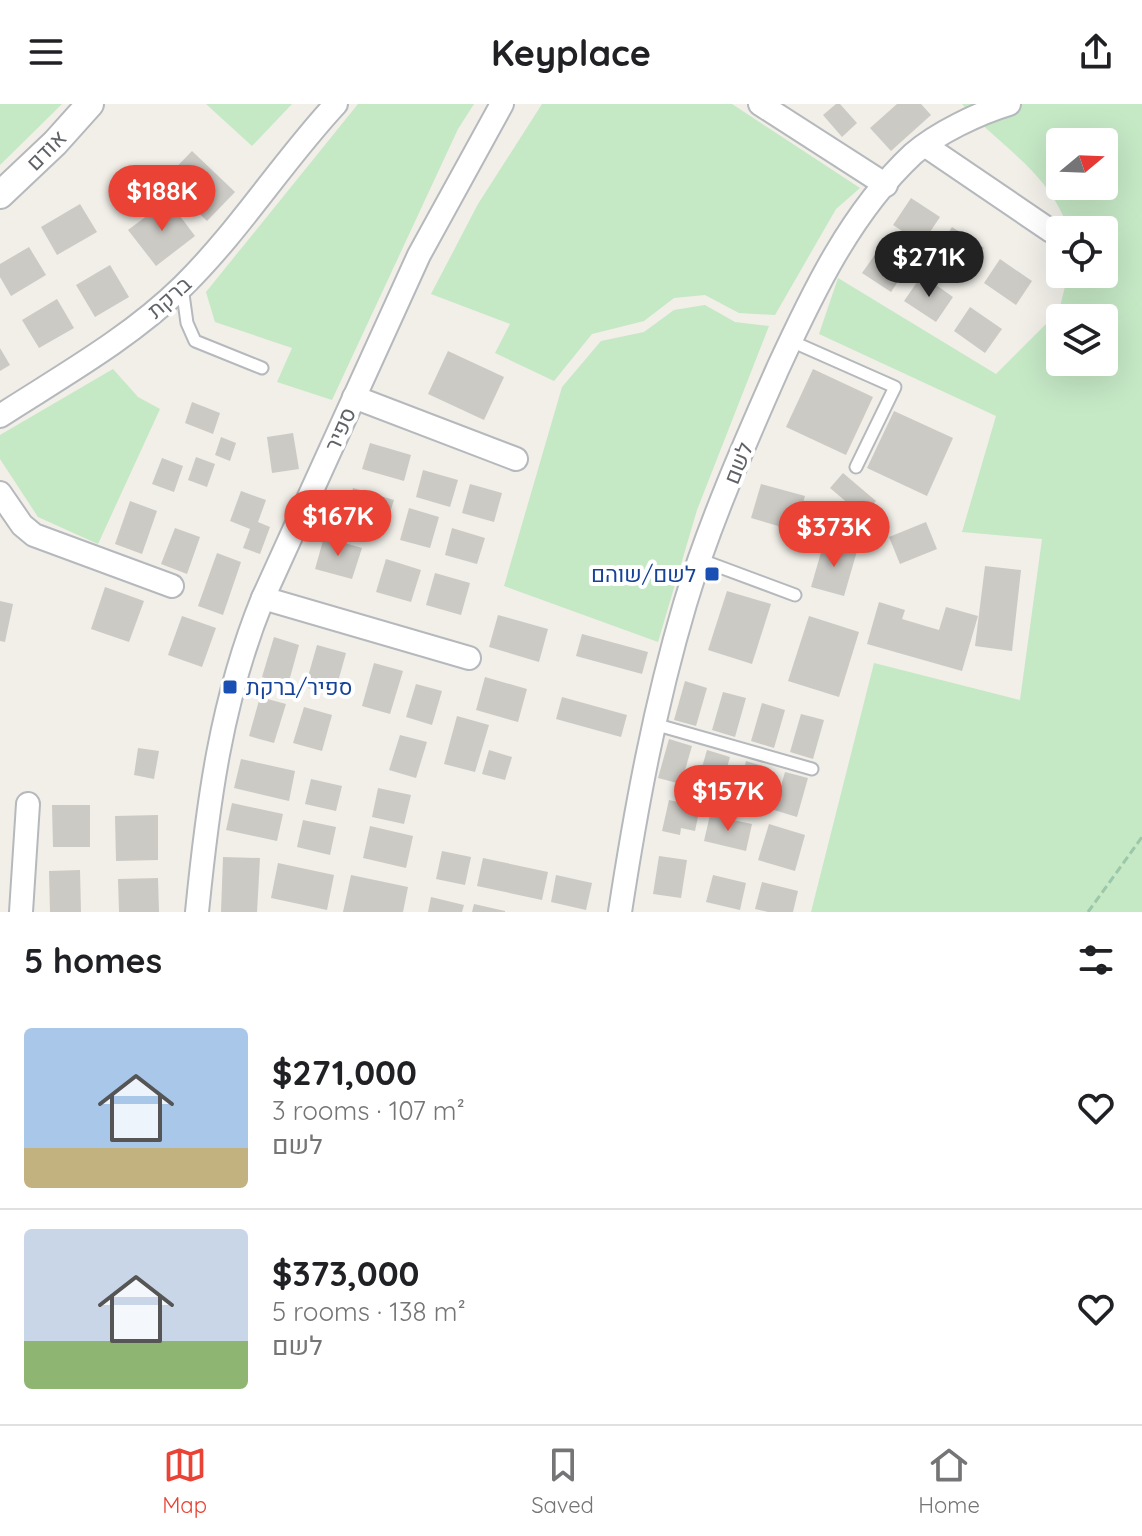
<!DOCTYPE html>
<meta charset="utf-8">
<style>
:root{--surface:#fff;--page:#f6f6f6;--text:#202124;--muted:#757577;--line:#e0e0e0;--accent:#ea4335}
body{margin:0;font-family:Quicksand,Heebo,sans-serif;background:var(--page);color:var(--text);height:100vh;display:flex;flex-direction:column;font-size:30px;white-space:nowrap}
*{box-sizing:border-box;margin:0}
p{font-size:26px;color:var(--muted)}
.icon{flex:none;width:44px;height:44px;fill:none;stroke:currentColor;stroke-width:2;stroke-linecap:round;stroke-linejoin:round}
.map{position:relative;height:808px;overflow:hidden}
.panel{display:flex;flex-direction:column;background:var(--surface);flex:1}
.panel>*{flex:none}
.needle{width:52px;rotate:71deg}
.controls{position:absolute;left:1046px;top:24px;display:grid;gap:16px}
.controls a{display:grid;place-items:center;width:72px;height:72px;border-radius:8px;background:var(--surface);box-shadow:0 8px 32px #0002;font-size:40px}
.price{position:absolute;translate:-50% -68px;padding:0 18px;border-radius:28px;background:var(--accent);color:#fff;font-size:26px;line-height:52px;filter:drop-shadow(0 2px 4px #0008)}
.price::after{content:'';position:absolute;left:50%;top:48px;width:24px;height:18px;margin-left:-12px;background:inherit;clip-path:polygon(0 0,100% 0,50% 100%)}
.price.selected{background:#222;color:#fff}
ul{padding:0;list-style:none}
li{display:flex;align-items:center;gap:24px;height:200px;padding:0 24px}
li+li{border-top:2px solid var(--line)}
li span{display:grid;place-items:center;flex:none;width:224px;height:160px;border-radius:8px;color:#555}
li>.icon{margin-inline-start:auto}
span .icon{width:96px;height:96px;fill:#fffc;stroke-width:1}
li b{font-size:34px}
h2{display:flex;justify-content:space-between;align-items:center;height:96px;padding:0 24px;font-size:34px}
header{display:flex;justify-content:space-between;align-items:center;height:104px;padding:0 24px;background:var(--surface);font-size:36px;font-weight:700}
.tab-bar{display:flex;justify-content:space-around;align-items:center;height:112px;border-top:2px solid var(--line);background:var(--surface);font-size:22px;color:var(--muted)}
.tab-bar a{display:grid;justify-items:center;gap:4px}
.tab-bar .selected{color:var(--accent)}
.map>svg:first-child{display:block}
.green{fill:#c5e8c5;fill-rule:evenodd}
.building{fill:#cccac5}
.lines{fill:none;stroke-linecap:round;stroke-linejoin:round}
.service-casing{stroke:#b5b8bc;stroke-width:15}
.minor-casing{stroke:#b5b8bc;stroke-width:26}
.tertiary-casing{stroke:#b5b8bc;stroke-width:30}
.path{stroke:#9cc7a9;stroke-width:3;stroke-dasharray:8 4;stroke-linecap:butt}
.service{stroke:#fff;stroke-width:11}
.minor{stroke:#fff;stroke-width:22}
.tertiary{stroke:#fff;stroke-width:26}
.transit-dot{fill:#1a4fb4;stroke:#fff;stroke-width:3}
.labels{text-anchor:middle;stroke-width:8;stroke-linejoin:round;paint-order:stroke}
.street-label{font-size:22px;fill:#5f6368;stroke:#fff}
.transit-label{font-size:22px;fill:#164399;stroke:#fff;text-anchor:end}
</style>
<header><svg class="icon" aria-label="menu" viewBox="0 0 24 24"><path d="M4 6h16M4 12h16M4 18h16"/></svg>Keyplace<svg class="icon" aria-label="share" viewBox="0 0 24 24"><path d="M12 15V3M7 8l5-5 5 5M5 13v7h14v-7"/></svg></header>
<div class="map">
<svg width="1142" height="808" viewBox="0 0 1142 808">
<rect width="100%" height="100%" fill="#f1efe8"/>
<g class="green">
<polygon points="0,0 62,0 0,61"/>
<polygon points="206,0 292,0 252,42"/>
<polygon points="358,0 474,0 458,25 332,296 277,278 292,244 215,218 206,188"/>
<polygon points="542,0 732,0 860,84 836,105 775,211 739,209 705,191 674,194 644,217 592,230 554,277 495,249 510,220 431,190 478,100"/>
<path d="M962,0h180v808h-331l63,-249 146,37 22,-161 -80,-7 34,-116 -177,-82 19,-56 158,96 63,-63 9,-37h36v-44h-35c-21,-60 -67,-81 -107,-126zM1060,38h44v44h-44zM1060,214h44v44h-44z"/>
<polygon points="705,201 735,218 769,222 697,406 658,538 504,482 562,283 601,237 644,228 674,206"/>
<polygon points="113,265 138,293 160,305 98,440 38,413 0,355 0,331"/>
</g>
<g class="building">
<polygon points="836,0 840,0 857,19 842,33 823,11"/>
<polygon points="897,0 921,0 931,11 891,47 870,24"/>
<polygon points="192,47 235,88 207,117 164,76"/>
<polygon points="911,94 940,113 922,140 893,121"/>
<polygon points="168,96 195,132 156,162 128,126"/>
<polygon points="80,100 97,128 57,151 41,123"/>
<polygon points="952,123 984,144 966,170 935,149"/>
<polygon points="881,142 909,161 891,188 862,169"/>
<polygon points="29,143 46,171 11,192 0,173 0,160"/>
<polygon points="1000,155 1032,177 1016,201 984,179"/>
<polygon points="110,161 129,193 95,213 76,181"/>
<polygon points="922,171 953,193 936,218 904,197"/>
<polygon points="57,195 74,224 39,244 22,216"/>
<polygon points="970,203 1002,225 985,249 954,227"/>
<polygon points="0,244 10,261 0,267"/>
<polygon points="448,247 504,273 484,316 428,290"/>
<polygon points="813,265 873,293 846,351 786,323"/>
<polygon points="192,298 220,309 213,330 185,319"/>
<polygon points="894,307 953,334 927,392 867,364"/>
<polygon points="293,329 299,365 272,369 267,333"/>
<polygon points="221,333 236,339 230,357 215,351"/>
<polygon points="370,339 411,351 404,377 362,365"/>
<polygon points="196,353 215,360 207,383 188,376"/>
<polygon points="162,354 183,362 174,388 152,380"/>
<polygon points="423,366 458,376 450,403 416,393"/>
<polygon points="843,369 876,397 863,412 830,384"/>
<polygon points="470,380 502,389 494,418 462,409"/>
<polygon points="761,380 805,392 795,427 751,414"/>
<polygon points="353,384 394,396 385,424 345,413"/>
<polygon points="241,387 266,396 258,418 270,423 260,450 243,444 250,425 230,417"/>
<polygon points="130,397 157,407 142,450 115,440"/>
<polygon points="409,404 439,413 430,444 400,436"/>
<polygon points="926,418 937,445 900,460 889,433"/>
<polygon points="175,424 200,433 187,470 161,460"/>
<polygon points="452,424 485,434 477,460 445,451"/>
<polygon points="324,433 362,444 352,475 315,465"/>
<polygon points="824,438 857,447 844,492 811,483"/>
<polygon points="217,449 241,458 223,511 198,502"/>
<polygon points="386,455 421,466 411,498 376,488"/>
<polygon points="985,462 1021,466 1012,547 975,542"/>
<polygon points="435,469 470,479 461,511 426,501"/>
<polygon points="105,483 144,497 129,538 91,525"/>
<polygon points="727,487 771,500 752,560 708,546"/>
<polygon points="0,497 13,500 5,538 0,537"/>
<polygon points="879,498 905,506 902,515 939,526 946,503 978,512 962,567 867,540"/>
<polygon points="498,511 548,525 539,558 489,543"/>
<polygon points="182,512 216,524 202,563 168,551"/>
<polygon points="809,512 859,528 839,593 788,577"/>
<polygon points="582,530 648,548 642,570 576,552"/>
<polygon points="274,533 299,541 288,581 262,573"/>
<polygon points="317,541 346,549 334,592 305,583"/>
<polygon points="374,559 403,567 390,610 362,602"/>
<polygon points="485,573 527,585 518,618 476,606"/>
<polygon points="685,577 707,584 696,622 674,616"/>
<polygon points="416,580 442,587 432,621 406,613"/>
<polygon points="723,588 746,594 735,633 712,626"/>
<polygon points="260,593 286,600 274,639 249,632"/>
<polygon points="562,593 627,611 621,633 556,615"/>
<polygon points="762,599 785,606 774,644 751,637"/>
<polygon points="304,603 332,611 322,647 293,639"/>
<polygon points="801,610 824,616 813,655 790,648"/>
<polygon points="457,612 489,621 475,668 444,660"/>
<polygon points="400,631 427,638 416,674 389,666"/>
<polygon points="669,635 692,642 681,680 658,674"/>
<polygon points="138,644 159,647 154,675 134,671"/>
<polygon points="489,646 512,653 505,676 482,670"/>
<polygon points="707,646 730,653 719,691 696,684"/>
<polygon points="241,655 295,667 289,697 234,684"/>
<polygon points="746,657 769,664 758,702 736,696"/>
<polygon points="785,668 808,674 797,713 774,706"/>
<polygon points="311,675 342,682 336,707 305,700"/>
<polygon points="378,684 411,691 404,720 372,713"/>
<polygon points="669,696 700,703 695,727 681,724 680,731 662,727"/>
<polygon points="232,699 283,710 277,737 226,726"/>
<polygon points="52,701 90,701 90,743 53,743"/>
<polygon points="158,711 158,756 116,757 115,712"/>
<polygon points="710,711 752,720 746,747 704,737"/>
<polygon points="303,716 336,723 330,751 297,743"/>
<polygon points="769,720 805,731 795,767 758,756"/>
<polygon points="370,722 413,732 406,764 363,754"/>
<polygon points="442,747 471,753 465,781 436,775"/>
<polygon points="659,752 687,756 681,794 653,790"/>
<polygon points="223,753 260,754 257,808 221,808"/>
<polygon points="483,754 548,768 542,796 477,782"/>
<polygon points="278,759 334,771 327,806 271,794"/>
<polygon points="80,766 81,808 50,808 49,767"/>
<polygon points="351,771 408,783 403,808 343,808"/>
<polygon points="556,771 592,779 586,806 551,798"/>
<polygon points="713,771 746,779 740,806 706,798"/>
<polygon points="158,774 159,808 119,808 118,775"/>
<polygon points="762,778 798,787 793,808 768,808 755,805"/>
<polygon points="431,793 464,801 462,808 428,808"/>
<polygon points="474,800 505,807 505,808 472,808"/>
</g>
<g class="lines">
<defs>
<g id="service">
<polyline points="182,183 187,219 195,237 262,264"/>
<polyline points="791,237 895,283 856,363"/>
<polyline points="701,456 795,491"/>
<polyline points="654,620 812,665"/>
</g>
<g id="minor">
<polyline points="760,0 886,81"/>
<polyline points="926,42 1051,127"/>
<polyline points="354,293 516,355"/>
<path d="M0,312c62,-40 130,-78 183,-130 57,-56 99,-124 153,-182"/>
<polyline points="0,389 22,421 34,431 172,482"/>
<polyline points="263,494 469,554"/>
<polyline points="21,808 28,700"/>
<path d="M197,808c11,-110 24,-211 66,-314l156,-343 83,-151"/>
<path d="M620,808c16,-104 35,-207 65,-308 24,-80 59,-159 93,-236 35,-76 73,-156 135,-214 24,-21 66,-41 96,-50"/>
</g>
<polyline id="tertiary" points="0,91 55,39 90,0"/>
</defs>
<use href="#service" class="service-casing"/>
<use href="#minor" class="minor-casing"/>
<use href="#tertiary" class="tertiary-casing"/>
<polyline class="path" points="1088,808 1142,733"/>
<use href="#service" class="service"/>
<use href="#minor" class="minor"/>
<use href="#tertiary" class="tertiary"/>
</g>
<g class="transit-dot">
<rect x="704" y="462" width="16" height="16" rx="4"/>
<rect x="222" y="575" width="16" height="16" rx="4"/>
</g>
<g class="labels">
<g class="street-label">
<text transform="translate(46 46) rotate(-45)" y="8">אודם</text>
<text transform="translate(169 193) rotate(-42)" y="8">ברקת</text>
<text transform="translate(340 325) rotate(-66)" y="8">ספיר</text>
<text transform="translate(738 359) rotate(-68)" y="8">לשם</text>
</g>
<g class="transit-label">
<text x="696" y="478">לשם/שוהם</text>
<text x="246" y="591" text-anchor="start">ספיר/ברקת</text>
</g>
</g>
</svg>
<div class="controls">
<a><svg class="needle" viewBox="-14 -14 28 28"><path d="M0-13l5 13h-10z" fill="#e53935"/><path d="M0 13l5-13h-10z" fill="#757577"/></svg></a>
<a><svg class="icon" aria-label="locate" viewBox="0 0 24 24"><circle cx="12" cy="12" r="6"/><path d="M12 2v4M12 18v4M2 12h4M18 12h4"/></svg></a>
<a><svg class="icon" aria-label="layers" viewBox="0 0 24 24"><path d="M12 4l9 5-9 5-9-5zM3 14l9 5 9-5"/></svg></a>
</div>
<b class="price" style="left:162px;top:129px">$188K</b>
<b class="price selected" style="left:929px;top:195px">$271K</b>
<b class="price" style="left:338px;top:454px">$167K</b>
<b class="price" style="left:834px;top:465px">$373K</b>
<b class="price" style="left:728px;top:729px">$157K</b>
</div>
<section class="panel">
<h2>5 homes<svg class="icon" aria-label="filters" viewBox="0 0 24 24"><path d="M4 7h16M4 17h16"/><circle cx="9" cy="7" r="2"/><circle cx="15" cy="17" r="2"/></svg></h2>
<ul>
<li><span style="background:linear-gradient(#a9c7e8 75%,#c2b280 0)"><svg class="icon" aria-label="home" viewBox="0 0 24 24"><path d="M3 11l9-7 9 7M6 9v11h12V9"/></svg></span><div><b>$271,000</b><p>3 rooms · 107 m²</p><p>לשם</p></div><svg class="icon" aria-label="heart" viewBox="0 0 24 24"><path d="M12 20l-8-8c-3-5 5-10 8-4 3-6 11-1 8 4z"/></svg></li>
<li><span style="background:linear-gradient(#c9d6e8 70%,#8fb573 0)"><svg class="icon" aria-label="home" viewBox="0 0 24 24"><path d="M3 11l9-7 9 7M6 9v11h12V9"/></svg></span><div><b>$373,000</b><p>5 rooms · 138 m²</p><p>לשם</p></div><svg class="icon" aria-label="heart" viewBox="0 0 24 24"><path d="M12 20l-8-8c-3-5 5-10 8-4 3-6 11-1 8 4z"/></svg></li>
</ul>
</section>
<nav class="tab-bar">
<a class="selected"><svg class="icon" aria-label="map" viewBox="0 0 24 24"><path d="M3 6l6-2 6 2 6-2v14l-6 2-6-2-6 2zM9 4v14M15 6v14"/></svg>Map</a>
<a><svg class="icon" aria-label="saved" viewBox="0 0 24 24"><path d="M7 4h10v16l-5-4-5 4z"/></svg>Saved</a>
<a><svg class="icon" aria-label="home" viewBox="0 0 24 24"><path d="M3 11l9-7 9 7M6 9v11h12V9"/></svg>Home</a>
</nav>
